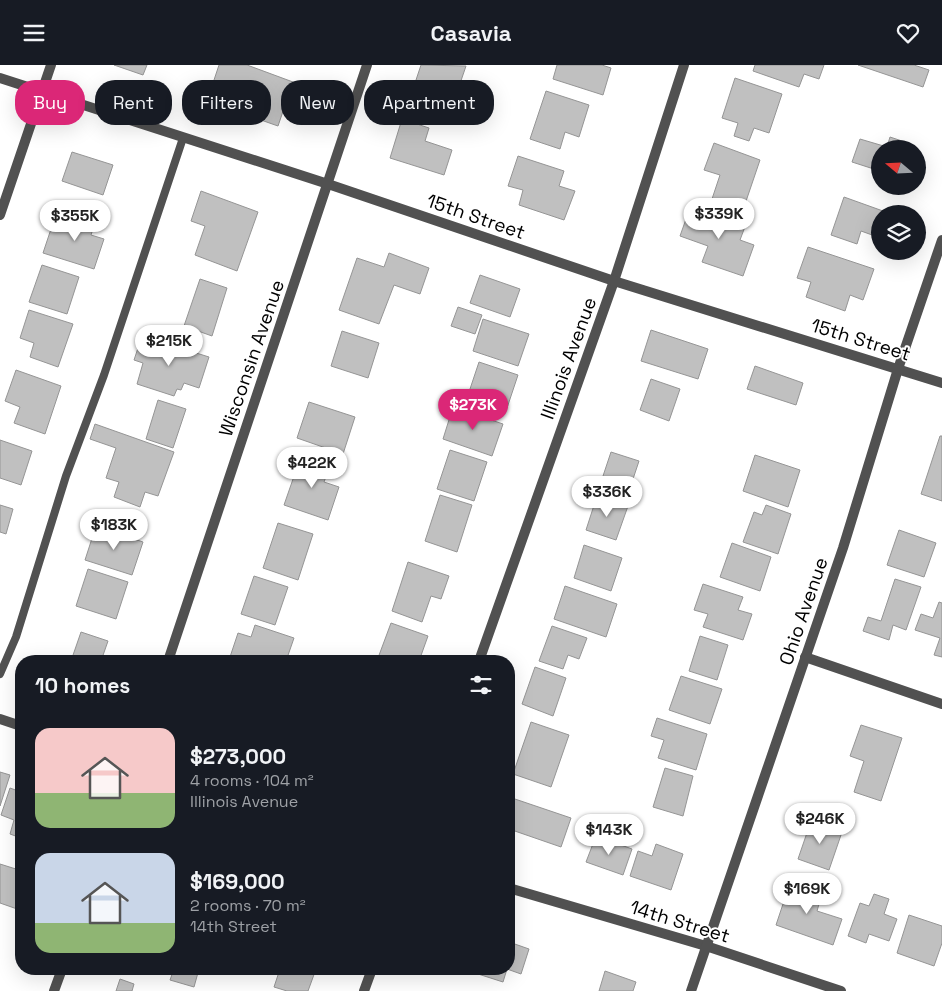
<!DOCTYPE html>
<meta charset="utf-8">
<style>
:root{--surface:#171b24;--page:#242831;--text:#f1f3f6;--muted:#9ea1a6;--accent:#db2777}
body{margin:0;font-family:"Space Grotesk",sans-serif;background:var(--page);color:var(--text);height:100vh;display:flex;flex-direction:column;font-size:19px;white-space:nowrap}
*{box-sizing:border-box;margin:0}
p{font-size:16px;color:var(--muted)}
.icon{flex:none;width:28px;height:28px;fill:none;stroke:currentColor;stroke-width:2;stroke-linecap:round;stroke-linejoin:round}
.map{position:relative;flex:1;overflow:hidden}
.side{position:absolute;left:15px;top:590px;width:500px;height:320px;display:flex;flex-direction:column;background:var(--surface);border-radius:20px;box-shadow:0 5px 20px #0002}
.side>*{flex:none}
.top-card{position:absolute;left:15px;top:15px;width:500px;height:45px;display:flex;gap:10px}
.needle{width:32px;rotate:289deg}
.tools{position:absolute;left:871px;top:75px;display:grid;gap:10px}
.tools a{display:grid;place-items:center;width:55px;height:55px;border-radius:50%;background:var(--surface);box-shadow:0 5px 20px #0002;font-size:25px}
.price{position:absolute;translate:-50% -42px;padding:0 11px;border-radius:18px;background:#fff;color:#222;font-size:16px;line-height:32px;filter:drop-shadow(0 1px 2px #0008)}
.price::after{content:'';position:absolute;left:50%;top:30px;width:15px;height:11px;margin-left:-8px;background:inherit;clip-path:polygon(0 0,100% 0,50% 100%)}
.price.active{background:var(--accent);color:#fff}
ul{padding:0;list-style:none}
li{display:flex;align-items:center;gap:15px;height:125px;padding:0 20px}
li span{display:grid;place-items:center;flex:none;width:140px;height:100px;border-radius:15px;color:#555}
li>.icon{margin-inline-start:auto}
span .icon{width:60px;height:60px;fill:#fffc;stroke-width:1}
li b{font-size:21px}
h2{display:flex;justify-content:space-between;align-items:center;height:60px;padding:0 20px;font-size:21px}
.pill{padding:0 18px;border-radius:20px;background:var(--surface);box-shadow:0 5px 20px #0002;font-size:18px;line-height:45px}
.pill.active{background:var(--accent);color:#fff}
header{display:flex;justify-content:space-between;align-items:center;height:65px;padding:0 20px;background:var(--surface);font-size:22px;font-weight:800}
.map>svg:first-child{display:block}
.building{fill:#c0c0c0;stroke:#959595}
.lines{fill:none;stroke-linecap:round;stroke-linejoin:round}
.service{stroke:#515151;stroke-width:8}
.minor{stroke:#515151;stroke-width:10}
.tertiary{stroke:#515151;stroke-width:10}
.labels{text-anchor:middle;stroke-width:4;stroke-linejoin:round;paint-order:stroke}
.street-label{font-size:19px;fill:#000;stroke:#fff}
</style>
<header><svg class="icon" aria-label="menu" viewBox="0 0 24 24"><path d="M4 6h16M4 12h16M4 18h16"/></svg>Casavia<svg class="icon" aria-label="heart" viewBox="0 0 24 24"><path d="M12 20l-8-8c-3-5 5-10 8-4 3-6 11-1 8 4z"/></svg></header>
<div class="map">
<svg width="942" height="926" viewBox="0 0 942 926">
<rect width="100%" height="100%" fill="#fff"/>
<g class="building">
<polygon points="114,0 147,0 143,10"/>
<polygon points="219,0 247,0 293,17 278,61 221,41 226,26 212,21"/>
<polygon points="421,0 466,1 452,42 425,34 430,20 416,15"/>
<polygon points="557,0 602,0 611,3 603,30 553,14"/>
<polygon points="755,0 824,0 819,14 804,9 799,22 753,6"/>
<polygon points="858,0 914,0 929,5 923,22"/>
<polygon points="735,13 782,29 769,68 754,63 749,76 734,71 738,58 722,53"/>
<polygon points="546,26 589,40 579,72 565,67 560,84 530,74"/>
<polygon points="402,54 429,63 425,76 452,85 444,110 390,93"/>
<polygon points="890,72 905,77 903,84 880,84 880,106 852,97 860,74 887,82"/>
<polygon points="714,78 760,95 742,148 711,137 720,110 704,105"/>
<polygon points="72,87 113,100 103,130 62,116"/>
<polygon points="518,91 564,106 559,121 575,126 564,155 519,140 523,125 508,121"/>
<polygon points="201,126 258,147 237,206 195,190 205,161 191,156"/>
<polygon points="844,132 883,146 880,149 875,171 861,166 857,179 831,170"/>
<polygon points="691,140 746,159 740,175 754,180 743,211 702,197 708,181 680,171"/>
<polygon points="71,147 96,155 91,170 104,174 94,204 43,188 53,158 66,162"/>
<polygon points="808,182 874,204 863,235 850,230 845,246 806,232 811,217 797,213"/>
<polygon points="389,188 429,203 420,229 394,220 379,259 339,245 357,193 384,202"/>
<polygon points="42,200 79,212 67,249 29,237"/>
<polygon points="480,210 520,224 510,252 470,238"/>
<polygon points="200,214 227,223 212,271 184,261"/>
<polygon points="458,242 482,250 475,269 451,261"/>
<polygon points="29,245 73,259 58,302 30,292 34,278 20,273"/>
<polygon points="483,254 529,269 518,301 473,286"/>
<polygon points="651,265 708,284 698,314 641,296"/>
<polygon points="342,266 379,278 368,313 331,301"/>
<polygon points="142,271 209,292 199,323 184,318 181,325 177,324 174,331 137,319 143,298 134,295"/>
<polygon points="479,297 518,310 507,343 468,330"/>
<polygon points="755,301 803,318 796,340 747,324"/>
<polygon points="16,305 61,321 45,369 14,358 20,342 5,336"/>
<polygon points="651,314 680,324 669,356 640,345"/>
<polygon points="158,335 186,344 173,383 146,374"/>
<polygon points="309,337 355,352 343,389 297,373"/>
<polygon points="453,342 503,359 492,391 443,374"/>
<polygon points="95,359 174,387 158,431 145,427 140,442 114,432 119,417 106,413 116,383 90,374"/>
<polygon points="940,371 942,371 942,436 921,429"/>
<polygon points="0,375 32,386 21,420 0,413"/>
<polygon points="450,385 487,397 474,436 437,424"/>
<polygon points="611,387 639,396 626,435 598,426"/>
<polygon points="755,390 800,405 788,442 743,426"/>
<polygon points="301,391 330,401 324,417 339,422 328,455 284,440"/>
<polygon points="440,430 472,440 457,487 425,476"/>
<polygon points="597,431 628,441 616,475 586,465"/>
<polygon points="0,440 13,444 6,469 0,467"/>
<polygon points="766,440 791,449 778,489 743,477 754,447 762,450"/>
<polygon points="278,458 313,469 298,515 263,503"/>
<polygon points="96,461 143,477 132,510 85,495"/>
<polygon points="899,465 936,478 924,512 887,500"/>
<polygon points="732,478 771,492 760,526 720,512"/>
<polygon points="584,480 622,493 611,526 574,513"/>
<polygon points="408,497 449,511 441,534 431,531 422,557 392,546"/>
<polygon points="88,504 128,517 116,554 76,541"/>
<polygon points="254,511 288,522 275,560 241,549"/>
<polygon points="895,514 921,522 906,565 893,560 889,575 863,566 868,552 881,556"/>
<polygon points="703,519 743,532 738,545 752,549 743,575 703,562 708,549 694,545"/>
<polygon points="565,521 617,539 606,572 554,554"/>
<polygon points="939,537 942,538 942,592 934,590 940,573 915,565 921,549 933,553"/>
<polygon points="391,558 428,571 419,596 386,596 378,593"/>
<polygon points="255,560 294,573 286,596 273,592 272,596 244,596 230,592 238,568 251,572"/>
<polygon points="552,561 587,573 579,594 568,590 563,604 539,596"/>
<polygon points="81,567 108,576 101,596 71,596"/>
<polygon points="700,571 728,580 717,615 689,606"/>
<polygon points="535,602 566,613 553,651 522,639"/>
<polygon points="681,611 722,624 710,659 669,645"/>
<polygon points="657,653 707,669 696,705 658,693 664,675 651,671"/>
<polygon points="531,657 569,670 551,722 513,709"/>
<polygon points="861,660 902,673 881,736 854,727 864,696 850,691"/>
<polygon points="665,703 693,711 683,751 653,742"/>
<polygon points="0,707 10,710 0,741"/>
<polygon points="10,723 21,727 21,773 10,769 14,755 1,750"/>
<polygon points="509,732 571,753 561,782 509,764"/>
<polygon points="811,756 842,767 829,805 798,794"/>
<polygon points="596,771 632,784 623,810 586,797"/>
<polygon points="656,779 683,789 671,825 630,811 638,786 652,791"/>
<polygon points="0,799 19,805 21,802 20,845 0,838"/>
<polygon points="790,818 822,829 817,846 842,854 833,880 776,860"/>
<polygon points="874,829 889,834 884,849 897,854 889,876 869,869 866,878 848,871 860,838 869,841"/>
<polygon points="909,850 942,861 942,878 934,901 897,888"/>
<polygon points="509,877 529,884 521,909 507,904 503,917 475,908 477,904 509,904"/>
<polygon points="174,904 199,904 194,922 170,915"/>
<polygon points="280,904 316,904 308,926 287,926 274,922"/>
<polygon points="454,904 468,904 467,908"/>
<polygon points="605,906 636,917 633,926 599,926"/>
<polygon points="120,914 134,919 132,926 116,926"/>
</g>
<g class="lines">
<polyline class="service" points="0,609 16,572 66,411 104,310 183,73"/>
<g class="minor">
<polyline points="0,150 51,0"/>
<polyline points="805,592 942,639"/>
<polyline points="168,596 367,0"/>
<polyline points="479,596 614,216 684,0"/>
<polyline points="0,654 21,661"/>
<polyline points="509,823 706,881 841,926"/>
<polyline points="54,926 62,904"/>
<polyline points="364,926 372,904"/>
<polyline points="691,926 843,483 898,304 942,175"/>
</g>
<polyline class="tertiary" points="0,13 328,119 614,216 942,318"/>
</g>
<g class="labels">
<g class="street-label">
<text transform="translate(476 151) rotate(19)" y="7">15th Street</text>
<text transform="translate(861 274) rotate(17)" y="7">15th Street</text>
<text transform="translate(251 293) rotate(-71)" y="7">Wisconsin Avenue</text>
<text transform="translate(568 293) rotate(-70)" y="7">Illinois Avenue</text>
<text transform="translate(803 546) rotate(-71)" y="7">Ohio Avenue</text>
<text transform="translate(680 856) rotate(17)" y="7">14th Street</text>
</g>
</g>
</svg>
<div class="tools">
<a><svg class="needle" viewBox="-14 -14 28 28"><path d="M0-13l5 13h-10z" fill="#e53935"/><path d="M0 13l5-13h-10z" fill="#9ea1a6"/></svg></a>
<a><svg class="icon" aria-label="layers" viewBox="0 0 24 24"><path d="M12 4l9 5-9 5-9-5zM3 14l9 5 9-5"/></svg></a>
</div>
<b class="price" style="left:719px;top:175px">$339K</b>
<b class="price" style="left:75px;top:177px">$355K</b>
<b class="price" style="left:169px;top:302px">$215K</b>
<b class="price active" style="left:473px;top:366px">$273K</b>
<b class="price" style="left:312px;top:424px">$422K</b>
<b class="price" style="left:607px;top:453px">$336K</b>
<b class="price" style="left:114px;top:486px">$183K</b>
<b class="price" style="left:820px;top:780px">$246K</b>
<b class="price" style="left:609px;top:791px">$143K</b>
<b class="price" style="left:807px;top:850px">$169K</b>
<div class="top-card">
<a class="pill active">Buy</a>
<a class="pill">Rent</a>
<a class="pill">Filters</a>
<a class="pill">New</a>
<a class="pill">Apartment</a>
</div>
<section class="side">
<h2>10 homes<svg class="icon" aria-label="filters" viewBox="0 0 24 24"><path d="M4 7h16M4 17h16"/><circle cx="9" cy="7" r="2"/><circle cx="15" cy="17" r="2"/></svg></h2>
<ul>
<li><span style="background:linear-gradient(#f6c9c9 65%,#8fb573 0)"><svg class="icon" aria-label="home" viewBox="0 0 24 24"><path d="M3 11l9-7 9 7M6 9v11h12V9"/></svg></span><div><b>$273,000</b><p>4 rooms · 104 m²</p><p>Illinois Avenue</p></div></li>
<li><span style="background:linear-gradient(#c9d6e8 70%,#8fb573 0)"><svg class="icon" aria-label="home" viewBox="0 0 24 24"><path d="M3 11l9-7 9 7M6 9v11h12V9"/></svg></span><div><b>$169,000</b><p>2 rooms · 70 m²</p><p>14th Street</p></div></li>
</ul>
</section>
</div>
